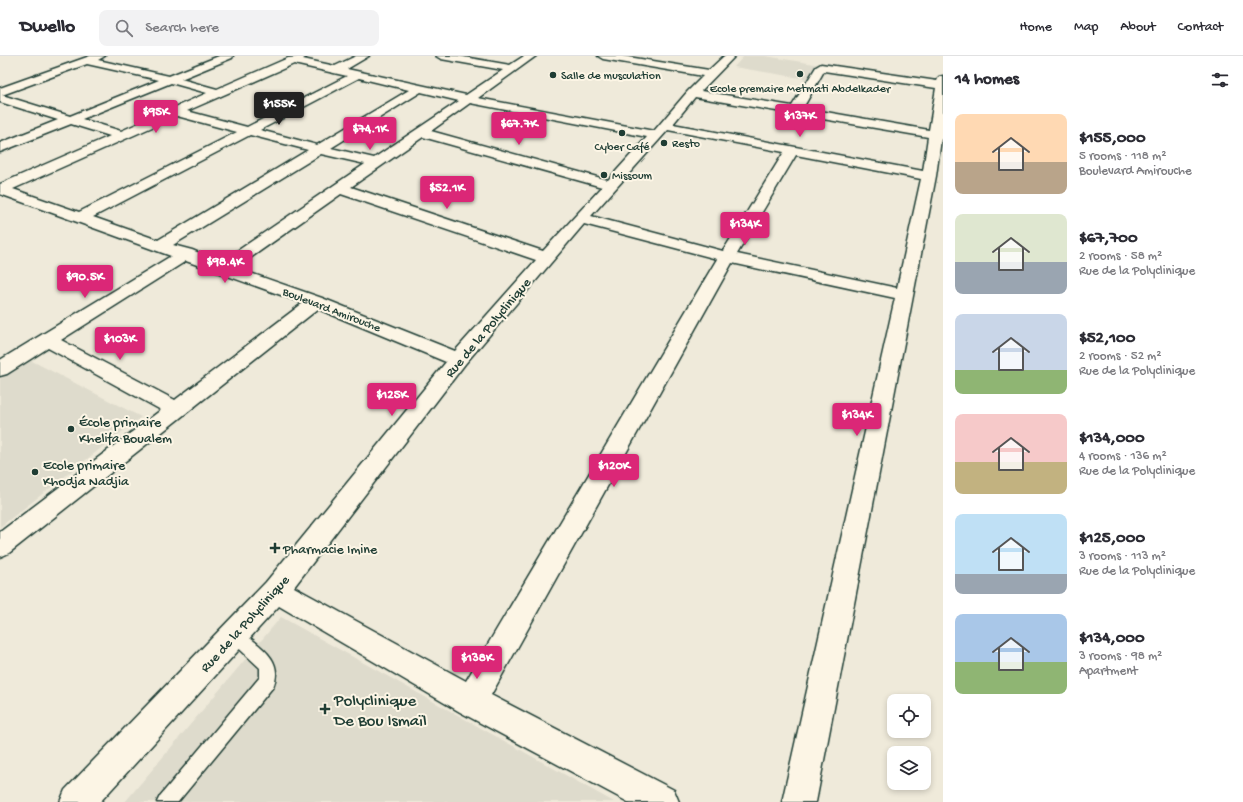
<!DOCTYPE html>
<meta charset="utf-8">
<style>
:root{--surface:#fff;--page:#f2f2f3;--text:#2b2b33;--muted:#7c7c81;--line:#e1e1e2;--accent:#db2777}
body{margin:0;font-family:"Gochi Hand",sans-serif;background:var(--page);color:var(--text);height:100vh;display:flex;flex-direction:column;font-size:15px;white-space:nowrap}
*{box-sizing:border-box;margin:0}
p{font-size:13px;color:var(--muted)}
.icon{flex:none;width:22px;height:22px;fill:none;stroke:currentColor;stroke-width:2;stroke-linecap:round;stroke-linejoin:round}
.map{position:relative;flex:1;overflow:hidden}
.panel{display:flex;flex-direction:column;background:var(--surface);width:300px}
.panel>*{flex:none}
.fabs{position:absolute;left:887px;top:638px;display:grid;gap:8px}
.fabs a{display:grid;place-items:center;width:44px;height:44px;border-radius:8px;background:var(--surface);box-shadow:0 2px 6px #0003;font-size:20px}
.price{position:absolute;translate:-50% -34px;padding:0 9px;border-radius:4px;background:var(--accent);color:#fff;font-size:13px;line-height:26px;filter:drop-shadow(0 1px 2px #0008)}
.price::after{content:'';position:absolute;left:50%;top:24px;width:12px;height:9px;margin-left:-6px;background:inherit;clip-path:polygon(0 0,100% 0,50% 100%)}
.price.current{background:#222;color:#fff}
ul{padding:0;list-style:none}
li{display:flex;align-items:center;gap:12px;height:100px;padding:0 12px}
li span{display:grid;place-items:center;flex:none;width:112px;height:80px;border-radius:8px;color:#555}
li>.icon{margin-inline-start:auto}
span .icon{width:48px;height:48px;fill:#fffc;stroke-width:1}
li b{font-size:17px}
h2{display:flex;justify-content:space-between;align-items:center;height:48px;padding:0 12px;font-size:17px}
header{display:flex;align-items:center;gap:24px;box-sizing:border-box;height:56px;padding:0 20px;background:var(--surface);border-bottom:1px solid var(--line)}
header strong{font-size:19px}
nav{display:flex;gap:22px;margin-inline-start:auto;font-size:14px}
.search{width:280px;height:36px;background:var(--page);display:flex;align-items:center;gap:10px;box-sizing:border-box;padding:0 14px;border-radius:8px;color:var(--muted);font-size:15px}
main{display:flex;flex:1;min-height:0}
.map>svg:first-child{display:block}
.built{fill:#dedbcc}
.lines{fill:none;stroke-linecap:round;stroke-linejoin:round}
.service-casing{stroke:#1f3d34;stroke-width:3}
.minor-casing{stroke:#1f3d34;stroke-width:3}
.service{fill:#fcf5e5;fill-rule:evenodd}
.minor{fill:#fcf5e5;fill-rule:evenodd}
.poi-dot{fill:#1f3d34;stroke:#fcf5e5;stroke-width:1.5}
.labels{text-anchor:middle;stroke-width:4;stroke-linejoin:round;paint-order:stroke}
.far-poi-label{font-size:12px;fill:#1f3d34;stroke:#fcf5e5;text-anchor:start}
.far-street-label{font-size:12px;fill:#1f3d34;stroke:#fcf5e5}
.street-label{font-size:14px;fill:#1f3d34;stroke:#fcf5e5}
.poi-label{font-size:14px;fill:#1f3d34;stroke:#fcf5e5;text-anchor:start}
.near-poi-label{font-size:17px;fill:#1f3d34;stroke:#fcf5e5;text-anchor:start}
</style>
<header>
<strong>Dwello</strong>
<div class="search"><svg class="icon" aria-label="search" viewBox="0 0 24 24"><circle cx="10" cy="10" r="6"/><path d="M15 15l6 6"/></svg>Search here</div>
<nav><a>Home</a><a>Map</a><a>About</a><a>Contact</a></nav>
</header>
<main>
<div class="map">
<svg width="943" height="746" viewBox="0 0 943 746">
<rect width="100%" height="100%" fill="#efeada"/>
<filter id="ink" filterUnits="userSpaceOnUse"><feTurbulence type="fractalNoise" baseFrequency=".025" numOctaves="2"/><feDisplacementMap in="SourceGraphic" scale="8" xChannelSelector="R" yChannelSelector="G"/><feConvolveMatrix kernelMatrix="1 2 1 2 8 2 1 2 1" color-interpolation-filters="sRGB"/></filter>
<g filter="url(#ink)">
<g class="built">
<polygon points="744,0 765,0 827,10 819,25 734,11"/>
<polygon points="30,304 141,361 0,471 0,323"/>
<polygon points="281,561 614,746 125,746"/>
</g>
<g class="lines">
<defs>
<path id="service" d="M235,572l5,2c19,16 45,29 33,57l-95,115h-21l3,-6 100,-119v-9l-30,-28 -3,-5 3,-5z"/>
<path id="minor" d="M90,0h15l-7,4 71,16 50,-20h14l-1,2 -51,21 36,10 71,-31 19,-2 -4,3 32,7 21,-10h13l-22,13 119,26 37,-25 -62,-11 -5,-3h22l52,9 14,-9h12l-58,42 176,33 34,-40 15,-15 -100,-17 -5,-3h24l87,14 15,-14h11l-34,35 91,15 24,-39 5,-3 116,17 2,-4 4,-1v64l-2,-1 -5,37 -120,626h-34l113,-504 -163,-35 -241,432 183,95 5,12h-51l-168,-90 -181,-106 -179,196h-40l5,-12 201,-208 180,-220 -128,-53 -309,244 -9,4v-25l161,-122 -113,-62 -41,26 -7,2v-16l171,-104 -171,-62v-10l110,-48 -39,-12 -71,28v-9l58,-23 -58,-18v-14zM87,8l72,16 -89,36 -68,-21zM294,8l53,12 -100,51 -60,-16zM824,15l112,17 -7,42 -126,-22zM359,22l50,12 -92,55 -57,-15zM171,27l36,10 -86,38 -39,-12zM421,36l38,9 -85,57 -43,-10zM695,41l233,40 -5,34 -250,-47zM470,47l177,34 -39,43 -177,-49zM177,60l60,16 -158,80 -66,-23zM668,74l116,22 -61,99 -132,-35zM250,79l58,15 -150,90 -65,-23zM423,81l179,50 -59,64 -192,-64zM321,98l44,10 -144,98 -29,-12 -19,-5zM796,99l125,24 -24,109 -160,-34zM341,138l195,66 -81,91 -133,-53 -86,-30zM584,168l133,35 -251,422 -172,-94 171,-223zM186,205l117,42 -128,97 -114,-60z"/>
</defs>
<use href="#service" class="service-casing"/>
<use href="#minor" class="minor-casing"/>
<use href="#service" class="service"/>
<use href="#minor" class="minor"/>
</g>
</g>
<g class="poi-dot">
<circle cx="800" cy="18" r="4"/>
<circle cx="553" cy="19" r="4"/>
<circle cx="622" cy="77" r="4"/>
<circle cx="664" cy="87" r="4"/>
<circle cx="604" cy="119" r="4"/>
<circle cx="71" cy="373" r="4"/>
<circle cx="35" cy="416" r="4"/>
<path d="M273 486h4v4h4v4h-4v4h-4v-4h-4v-4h4z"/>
<path d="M323 647h4v4h4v4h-4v4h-4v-4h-4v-4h4z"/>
</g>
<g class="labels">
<g class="far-poi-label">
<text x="561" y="23">Salle de musculation</text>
<text x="800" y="36" text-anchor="middle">Ecole premaire Metmati Abdelkader</text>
<text x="672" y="91">Resto</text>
<text x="622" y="94" text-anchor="middle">Cyber Café</text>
<text x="612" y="123">Missoum</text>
</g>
<g class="far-street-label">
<text transform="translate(332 253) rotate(21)" y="4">Boulevard Amirouche</text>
</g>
<g class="street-label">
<text transform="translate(487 271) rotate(-50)" y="5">Rue de la Polyclinique</text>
<text transform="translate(244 567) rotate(-48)" y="5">Rue de la Polyclinique</text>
</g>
<g class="poi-label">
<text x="79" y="370">École primaire<tspan x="79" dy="16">Khelifa Boualem</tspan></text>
<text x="43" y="413">Ecole primaire<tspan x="43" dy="16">Khodja Nadjia</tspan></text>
<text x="283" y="497">Pharmacie Imine</text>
</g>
<g class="near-poi-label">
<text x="334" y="649">Polyclinique<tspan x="334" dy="20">De Bou Ismaïl</tspan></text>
</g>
</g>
</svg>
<div class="fabs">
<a><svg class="icon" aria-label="locate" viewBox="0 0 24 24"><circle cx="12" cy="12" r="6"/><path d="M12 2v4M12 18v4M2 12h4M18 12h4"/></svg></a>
<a><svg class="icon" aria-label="layers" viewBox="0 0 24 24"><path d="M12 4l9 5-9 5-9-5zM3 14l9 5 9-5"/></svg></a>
</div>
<b class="price current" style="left:279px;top:70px">$155K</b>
<b class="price" style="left:156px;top:78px">$95K</b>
<b class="price" style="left:800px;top:82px">$137K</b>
<b class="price" style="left:519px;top:90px">$67.7K</b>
<b class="price" style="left:370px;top:95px">$74.1K</b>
<b class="price" style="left:447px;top:154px">$52.1K</b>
<b class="price" style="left:745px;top:190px">$134K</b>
<b class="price" style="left:225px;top:228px">$98.4K</b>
<b class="price" style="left:85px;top:243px">$90.5K</b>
<b class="price" style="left:120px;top:305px">$103K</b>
<b class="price" style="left:392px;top:361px">$125K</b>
<b class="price" style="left:857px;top:381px">$134K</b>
<b class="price" style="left:614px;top:432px">$120K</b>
<b class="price" style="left:477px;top:624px">$138K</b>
</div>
<section class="panel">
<h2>14 homes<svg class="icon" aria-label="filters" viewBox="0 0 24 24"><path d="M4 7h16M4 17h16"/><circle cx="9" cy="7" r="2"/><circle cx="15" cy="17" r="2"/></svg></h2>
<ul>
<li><span style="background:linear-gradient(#ffd9b3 60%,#b9a48a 0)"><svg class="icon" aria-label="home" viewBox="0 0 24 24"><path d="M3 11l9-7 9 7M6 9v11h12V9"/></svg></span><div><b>$155,000</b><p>5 rooms · 118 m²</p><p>Boulevard Amirouche</p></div></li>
<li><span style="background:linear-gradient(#dfe7d0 60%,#9aa5b1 0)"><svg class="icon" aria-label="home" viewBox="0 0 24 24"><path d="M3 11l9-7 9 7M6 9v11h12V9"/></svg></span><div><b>$67,700</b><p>2 rooms · 58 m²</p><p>Rue de la Polyclinique</p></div></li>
<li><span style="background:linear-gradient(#c9d6e8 70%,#8fb573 0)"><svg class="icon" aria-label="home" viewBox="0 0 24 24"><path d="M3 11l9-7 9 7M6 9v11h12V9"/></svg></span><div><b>$52,100</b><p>2 rooms · 52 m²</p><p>Rue de la Polyclinique</p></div></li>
<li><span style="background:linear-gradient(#f6c9c9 60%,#c2b280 0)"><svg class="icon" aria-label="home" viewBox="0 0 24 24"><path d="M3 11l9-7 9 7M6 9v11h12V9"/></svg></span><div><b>$134,000</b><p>4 rooms · 136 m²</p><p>Rue de la Polyclinique</p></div></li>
<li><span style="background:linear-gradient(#bfe0f5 75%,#9aa5b1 0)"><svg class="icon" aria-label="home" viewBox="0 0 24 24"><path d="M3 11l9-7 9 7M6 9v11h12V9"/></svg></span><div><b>$125,000</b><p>3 rooms · 113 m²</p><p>Rue de la Polyclinique</p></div></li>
<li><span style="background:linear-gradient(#a9c7e8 60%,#8fb573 0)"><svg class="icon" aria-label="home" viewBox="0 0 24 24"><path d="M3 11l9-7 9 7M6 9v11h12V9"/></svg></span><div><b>$134,000</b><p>3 rooms · 98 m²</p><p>Apartment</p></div></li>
</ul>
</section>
</main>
